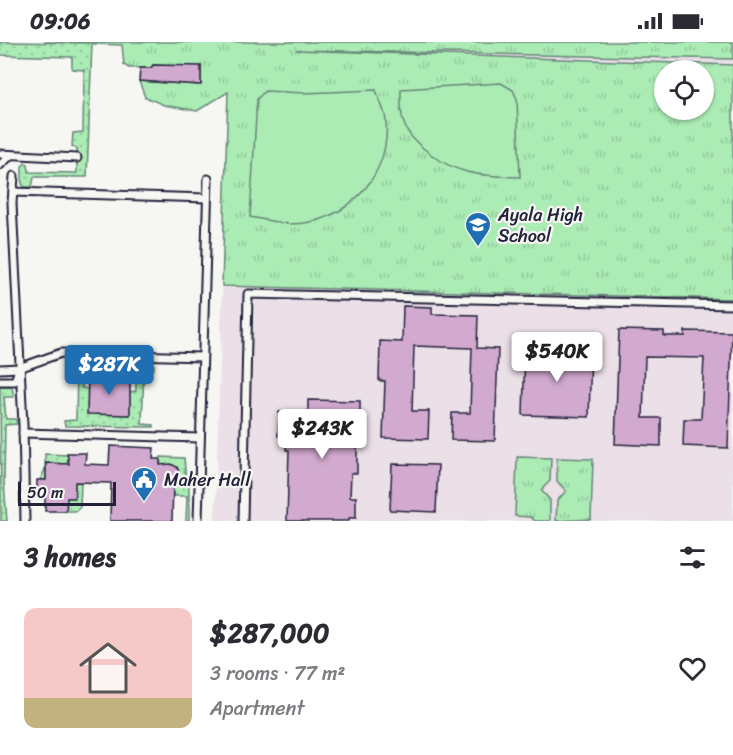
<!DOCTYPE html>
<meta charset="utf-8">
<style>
:root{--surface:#fff;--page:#f7f7f7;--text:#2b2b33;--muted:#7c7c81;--line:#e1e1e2;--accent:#1f6fb2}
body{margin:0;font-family:Sriracha,sans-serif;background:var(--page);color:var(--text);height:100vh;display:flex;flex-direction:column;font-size:22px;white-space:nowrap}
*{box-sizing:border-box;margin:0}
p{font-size:20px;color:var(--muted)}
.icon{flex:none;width:33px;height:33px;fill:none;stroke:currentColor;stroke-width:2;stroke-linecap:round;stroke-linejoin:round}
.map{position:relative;height:479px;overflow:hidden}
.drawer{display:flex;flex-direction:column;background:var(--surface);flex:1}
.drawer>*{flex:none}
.tools{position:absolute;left:654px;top:18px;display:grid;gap:12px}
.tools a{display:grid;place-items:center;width:60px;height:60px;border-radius:50%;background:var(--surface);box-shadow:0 2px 4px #0004;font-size:30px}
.scale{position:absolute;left:18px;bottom:15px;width:98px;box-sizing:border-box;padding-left:6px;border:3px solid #22223b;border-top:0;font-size:16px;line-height:21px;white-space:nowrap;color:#22223b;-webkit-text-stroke:4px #f6f6f2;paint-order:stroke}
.price{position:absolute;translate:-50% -51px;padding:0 14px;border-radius:6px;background:#fff;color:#222;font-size:20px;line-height:39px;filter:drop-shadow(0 2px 3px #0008)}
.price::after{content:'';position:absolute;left:50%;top:36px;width:18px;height:14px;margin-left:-9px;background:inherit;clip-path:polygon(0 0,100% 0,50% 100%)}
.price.selected{background:var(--accent);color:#fff}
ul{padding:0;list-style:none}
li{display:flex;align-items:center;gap:18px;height:150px;padding:0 24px}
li+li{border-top:2px solid var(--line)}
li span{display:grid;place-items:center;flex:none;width:168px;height:120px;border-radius:12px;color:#555}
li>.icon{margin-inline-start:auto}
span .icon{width:72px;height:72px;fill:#fffc;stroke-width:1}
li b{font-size:26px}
h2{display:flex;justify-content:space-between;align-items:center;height:72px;padding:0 24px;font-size:26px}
.status{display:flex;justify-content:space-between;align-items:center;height:42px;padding:0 30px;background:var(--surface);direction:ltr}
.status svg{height:16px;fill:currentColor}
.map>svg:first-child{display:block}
.built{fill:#ebdfe8;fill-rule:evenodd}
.grass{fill:url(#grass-tufts);stroke:#668678;stroke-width:1.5;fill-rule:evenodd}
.garden{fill:url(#garden-dots);stroke:#668678;stroke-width:1.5}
.pitch{fill:#abebb4;stroke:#668678;stroke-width:1.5}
.building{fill:#d2aad0;stroke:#22223b;stroke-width:1.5}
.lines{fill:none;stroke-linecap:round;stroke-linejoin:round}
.service-casing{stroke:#22223b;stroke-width:11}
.service{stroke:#f6f6f2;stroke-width:7}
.labels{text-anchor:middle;stroke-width:4.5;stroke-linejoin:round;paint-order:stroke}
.poi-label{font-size:18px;fill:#22223b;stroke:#f6f6f2;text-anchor:start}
</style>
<div class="status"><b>09:06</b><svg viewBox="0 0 49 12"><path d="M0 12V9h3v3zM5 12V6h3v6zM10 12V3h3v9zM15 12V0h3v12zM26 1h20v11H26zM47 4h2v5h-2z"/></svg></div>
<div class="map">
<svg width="733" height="479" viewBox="0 0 733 479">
<defs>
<pattern id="grass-tufts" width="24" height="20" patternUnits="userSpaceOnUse" patternTransform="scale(1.5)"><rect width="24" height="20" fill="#abebb4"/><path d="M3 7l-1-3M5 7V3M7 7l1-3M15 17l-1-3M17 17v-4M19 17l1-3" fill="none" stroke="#93c99c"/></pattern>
<pattern id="garden-dots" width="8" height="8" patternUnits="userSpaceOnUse" patternTransform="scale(1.5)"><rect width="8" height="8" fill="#abebb4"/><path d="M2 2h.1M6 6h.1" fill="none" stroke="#93c99c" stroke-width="1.8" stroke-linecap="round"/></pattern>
</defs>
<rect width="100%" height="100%" fill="#f6f6f2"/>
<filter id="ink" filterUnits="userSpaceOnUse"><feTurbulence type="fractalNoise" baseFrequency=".0167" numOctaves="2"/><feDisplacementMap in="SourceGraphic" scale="12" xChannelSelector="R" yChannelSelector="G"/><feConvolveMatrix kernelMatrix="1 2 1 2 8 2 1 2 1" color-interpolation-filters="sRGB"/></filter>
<g filter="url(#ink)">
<path class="built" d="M230,6l503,11v462h-518zM664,28h40v40h-40z"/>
<g class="grass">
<path d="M44,0h689v17l-437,-9 437,15v234l-511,-13 6,-194 -31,19 -33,-6 -19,-8 -6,-16 59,4 3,-2v-16l-48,-2 -2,3h-22l-5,-3 -2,-20zM664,28h40v40h-40z"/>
<path d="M161,415l23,1 2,23 -11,-2 4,-7c-4,-10 -11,-6 -19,-3z"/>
<polygon points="517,415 551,416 550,439 541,448 550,458 550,479 535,479 531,475 515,474"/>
<polygon points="557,416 593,417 591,477 556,479 557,459 566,449 557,439"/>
</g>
<g class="garden">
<polygon points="0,0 92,1 87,135 34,135 32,145 25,145 22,142 22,124 26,121 28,122 29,130 77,131 77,107 72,104 73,91 83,90 84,28 72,27 72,15 0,13"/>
<polygon points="67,319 83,320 82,346 88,347 129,373 130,350 136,349 136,322 154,323 154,327 144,327 142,382 154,383 154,385 65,384 64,379 76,378 77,325 67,325"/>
<polygon points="9,344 12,345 14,355 4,355 6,377 16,377 17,382 5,383 4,440 7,479 1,479 0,345"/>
<polygon points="45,412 68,413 67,422 47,421 46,438 40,438 45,427"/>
<polygon points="75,440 81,440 80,465 76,469 62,469 62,456"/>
<polygon points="173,443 189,443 189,479 186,479 187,454 173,454"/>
</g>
<g class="pitch">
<path d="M501,41l12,7 4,9 3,78c-40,-1 -66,-2 -97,-29 -7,-6 -15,-13 -18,-22 -5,-11 -4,-25 -4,-37z"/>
<path d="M376,48c3,10 9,20 10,31 5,49 -32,95 -81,102 -18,3 -37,-3 -55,-6l7,-118 8,-8 40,2z"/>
</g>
<g class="building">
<polygon points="153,23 201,24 201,43 139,39 140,26 151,26"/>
<polygon points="403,264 432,265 432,272 478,273 477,306 498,307 495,399 451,398 452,371 470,371 472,306 414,304 412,369 429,369 428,397 383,396 385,339 379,339 380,299 402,300"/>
<polygon points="619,288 664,289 664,294 685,294 685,289 732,290 728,406 683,404 684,377 701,377 704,316 645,315 643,376 661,376 661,404 615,402"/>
<polygon points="525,307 591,309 589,375 523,373"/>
<polygon points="88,334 130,335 130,373 87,372"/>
<polygon points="308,358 360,359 360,396 357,396 357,431 351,431 350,455 356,455 356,476 349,476 349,479 287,479 289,408 286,408 287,394 278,394 279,370 308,371"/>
<polygon points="110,404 154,406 153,417 160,417 160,423 171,422 177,425 179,430 173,440 172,479 110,479 111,441 75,440 75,456 67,456 66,469 45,469 45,455 37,454 37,438 46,438 46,421 69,422 67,411 86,411 85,422 109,423"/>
<polygon points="392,422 438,423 436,470 390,468"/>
</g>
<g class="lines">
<defs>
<g id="service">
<polyline points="0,112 77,116"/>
<polyline points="0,123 10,114"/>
<polyline points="14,134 12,161 23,383 25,479"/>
<polyline points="13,150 207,156"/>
<polyline points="0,327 19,326 61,311 202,315"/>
<polyline points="0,339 15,339 18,330"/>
<polyline points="23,391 200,396"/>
<polyline points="198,479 208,137"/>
<polyline points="243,479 248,252 733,263"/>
</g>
</defs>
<use href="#service" class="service-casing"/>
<use href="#service" class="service"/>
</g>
</g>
<defs>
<symbol id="school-pin" viewBox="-11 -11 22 30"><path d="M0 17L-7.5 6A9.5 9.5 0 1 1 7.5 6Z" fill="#1f6fb2" stroke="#f6f6f2"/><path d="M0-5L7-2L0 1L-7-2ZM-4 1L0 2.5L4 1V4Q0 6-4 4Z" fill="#fff"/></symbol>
<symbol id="civic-pin" viewBox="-11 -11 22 30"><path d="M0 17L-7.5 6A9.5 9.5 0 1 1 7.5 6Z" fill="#1f6fb2" stroke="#f6f6f2"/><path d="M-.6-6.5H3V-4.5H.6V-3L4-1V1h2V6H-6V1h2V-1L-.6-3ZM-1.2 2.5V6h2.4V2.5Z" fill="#fff"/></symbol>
</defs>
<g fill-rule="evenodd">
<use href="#school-pin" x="463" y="168" width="30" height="40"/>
<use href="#civic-pin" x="129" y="423" width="30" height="40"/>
</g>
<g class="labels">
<g class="poi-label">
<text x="498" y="179">Ayala High<tspan x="498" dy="21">School</tspan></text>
<text x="164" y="444">Maher Hall</text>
</g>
</g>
</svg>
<div class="tools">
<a><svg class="icon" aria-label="locate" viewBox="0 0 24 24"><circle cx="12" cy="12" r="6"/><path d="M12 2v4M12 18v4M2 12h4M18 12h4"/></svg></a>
</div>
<div class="scale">50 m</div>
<b class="price" style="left:557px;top:341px">$540K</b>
<b class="price selected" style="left:109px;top:354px">$287K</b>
<b class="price" style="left:322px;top:418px">$243K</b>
</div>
<section class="drawer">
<h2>3 homes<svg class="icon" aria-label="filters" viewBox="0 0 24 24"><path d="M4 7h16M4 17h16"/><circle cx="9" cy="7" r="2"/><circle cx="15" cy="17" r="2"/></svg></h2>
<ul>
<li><span style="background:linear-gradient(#f6c9c9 75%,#c2b280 0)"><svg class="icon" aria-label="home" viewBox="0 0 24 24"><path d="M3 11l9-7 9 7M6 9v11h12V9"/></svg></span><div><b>$287,000</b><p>3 rooms · 77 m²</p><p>Apartment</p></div><svg class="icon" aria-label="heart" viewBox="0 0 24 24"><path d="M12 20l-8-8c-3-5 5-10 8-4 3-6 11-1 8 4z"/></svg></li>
</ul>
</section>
